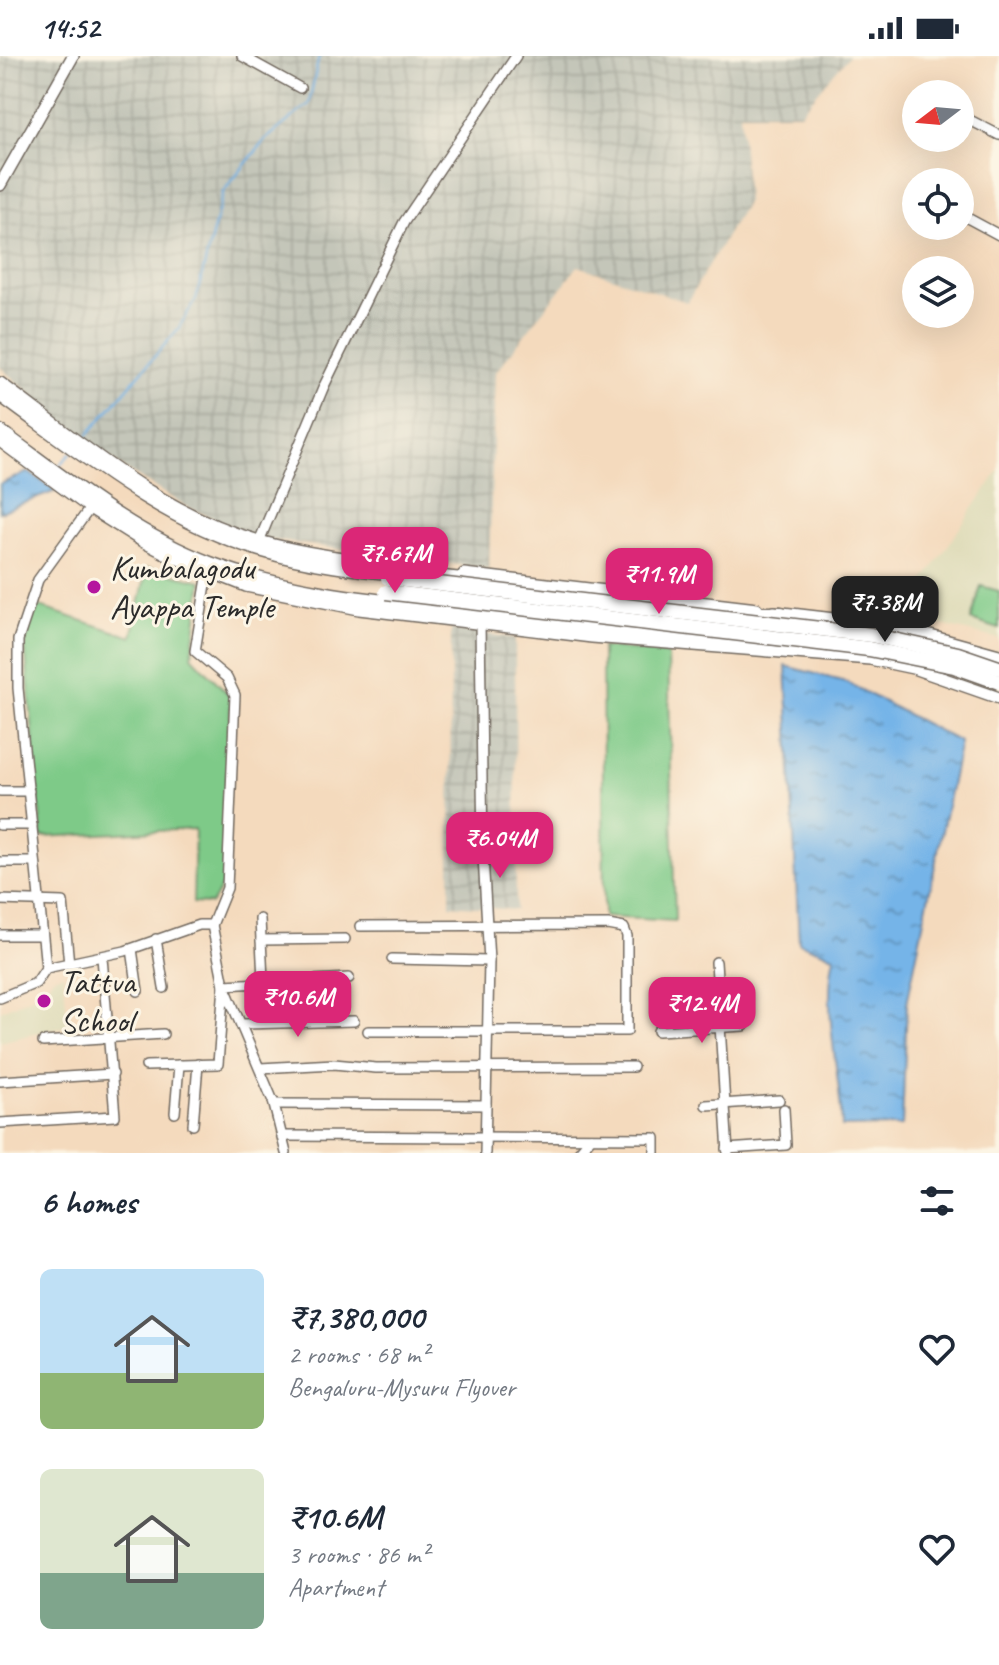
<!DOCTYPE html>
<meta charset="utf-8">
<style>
:root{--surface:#fff;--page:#f6f6f7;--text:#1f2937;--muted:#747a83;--accent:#db2777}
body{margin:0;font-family:Caveat,sans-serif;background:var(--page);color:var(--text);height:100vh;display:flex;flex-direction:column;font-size:30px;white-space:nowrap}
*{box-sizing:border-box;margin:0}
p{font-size:26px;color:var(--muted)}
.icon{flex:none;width:44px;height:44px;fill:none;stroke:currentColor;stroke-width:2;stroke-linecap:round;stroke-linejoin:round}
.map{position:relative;height:1097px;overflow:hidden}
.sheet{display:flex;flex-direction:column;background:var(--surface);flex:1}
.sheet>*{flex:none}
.needle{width:52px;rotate:254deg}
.fabs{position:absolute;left:902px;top:24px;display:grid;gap:16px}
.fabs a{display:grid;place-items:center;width:72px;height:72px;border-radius:50%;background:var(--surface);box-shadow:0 8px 32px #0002;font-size:40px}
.price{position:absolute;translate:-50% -68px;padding:0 18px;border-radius:16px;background:var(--accent);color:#fff;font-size:26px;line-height:52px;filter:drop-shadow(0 2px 4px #0008)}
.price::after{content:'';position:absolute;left:50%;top:48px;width:24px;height:18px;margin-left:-12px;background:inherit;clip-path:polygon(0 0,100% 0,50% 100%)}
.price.current{background:#222;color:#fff}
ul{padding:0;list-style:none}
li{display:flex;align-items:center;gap:24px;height:200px;padding:0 40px}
li span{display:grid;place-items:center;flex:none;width:224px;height:160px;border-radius:12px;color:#555}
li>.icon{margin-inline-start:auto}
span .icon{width:96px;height:96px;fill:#fffc;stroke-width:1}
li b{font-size:34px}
h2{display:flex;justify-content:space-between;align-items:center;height:96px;padding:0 40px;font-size:34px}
.status{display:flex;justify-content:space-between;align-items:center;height:56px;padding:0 40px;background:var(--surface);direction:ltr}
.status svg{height:22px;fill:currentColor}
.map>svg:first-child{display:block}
.built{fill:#e0ddbb}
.industrial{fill:url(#industrial-grid)}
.grass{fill:#7eca88;stroke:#547a5a;stroke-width:2}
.water{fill:url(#water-ripples);stroke:#50708a;stroke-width:2}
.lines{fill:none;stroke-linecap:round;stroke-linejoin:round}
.stream{stroke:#75b4e8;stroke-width:2}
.minor-casing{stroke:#71685e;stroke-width:12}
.tertiary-casing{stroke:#71685e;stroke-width:14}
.trunk-casing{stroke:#71685e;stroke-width:17}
.minor{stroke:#fff;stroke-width:9}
.tertiary{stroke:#fff;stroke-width:11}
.trunk{stroke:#fff;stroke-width:14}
.trunk-bridge-casing{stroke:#71685e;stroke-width:17;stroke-linecap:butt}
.trunk-bridge{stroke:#fff;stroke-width:14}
.poi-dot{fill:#b5179e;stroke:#fcf5e5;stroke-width:3}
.labels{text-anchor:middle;stroke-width:6;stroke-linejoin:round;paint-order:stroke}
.poi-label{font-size:34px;fill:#2b2b2b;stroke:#fcf5e5;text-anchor:start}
</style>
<div class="status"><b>14:52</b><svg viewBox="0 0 49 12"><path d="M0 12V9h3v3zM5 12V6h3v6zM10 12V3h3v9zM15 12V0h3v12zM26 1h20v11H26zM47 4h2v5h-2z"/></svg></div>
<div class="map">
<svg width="999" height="1097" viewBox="0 0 999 1097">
<defs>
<pattern id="industrial-grid" width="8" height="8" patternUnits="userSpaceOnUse" patternTransform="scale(2)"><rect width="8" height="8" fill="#c4c6b9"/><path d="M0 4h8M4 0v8" fill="none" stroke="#a9aa9f"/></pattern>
<pattern id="water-ripples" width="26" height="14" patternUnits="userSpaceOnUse" patternTransform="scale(2)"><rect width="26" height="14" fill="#75b4e8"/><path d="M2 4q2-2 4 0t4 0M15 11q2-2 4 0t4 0" fill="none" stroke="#6093bc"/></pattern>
</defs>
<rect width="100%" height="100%" fill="#fcf5e5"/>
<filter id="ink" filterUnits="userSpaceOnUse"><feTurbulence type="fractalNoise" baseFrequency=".0125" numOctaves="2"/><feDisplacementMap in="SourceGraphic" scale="16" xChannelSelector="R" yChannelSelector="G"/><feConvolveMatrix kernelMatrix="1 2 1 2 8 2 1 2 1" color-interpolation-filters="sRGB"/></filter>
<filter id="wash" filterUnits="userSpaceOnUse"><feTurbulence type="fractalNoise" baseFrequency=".006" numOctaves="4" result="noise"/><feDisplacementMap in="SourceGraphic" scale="32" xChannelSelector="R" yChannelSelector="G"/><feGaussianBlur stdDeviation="1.8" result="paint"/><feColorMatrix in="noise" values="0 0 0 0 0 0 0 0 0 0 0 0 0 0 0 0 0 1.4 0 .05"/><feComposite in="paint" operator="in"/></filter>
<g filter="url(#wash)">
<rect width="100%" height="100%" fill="#f4dabd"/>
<g class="built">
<polygon points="999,414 999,583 901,559"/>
<polygon points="63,918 68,970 0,986 0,955 44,935 53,921"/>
</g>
<g class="industrial">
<polygon points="0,0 849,0 800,57 740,57 747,145 687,246 578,210 495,317 489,513 257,482 185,450 120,410 70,373 0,311"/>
<polygon points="451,573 515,582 516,854 450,849"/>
</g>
<g class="grass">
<polygon points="147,512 202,525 192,600 231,641 223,828 211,848 193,847 195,773 42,781 25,590 34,549 132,581"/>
<polygon points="981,530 999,535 999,573 971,564"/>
<polygon points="602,591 668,598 675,865 604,861"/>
</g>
<g class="water">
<polygon points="28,416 56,435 0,456 0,428"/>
<path d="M786,610l60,16 114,60 -53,261 -5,123 -60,1c-2,-57 -20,-115 -8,-171l-35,-13z"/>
</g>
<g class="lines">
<g class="stream">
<polyline points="84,383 178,273 196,243 223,136 265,84 309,48 319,0"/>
<polyline points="59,410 71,397"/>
</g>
</g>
</g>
<g filter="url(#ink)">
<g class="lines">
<defs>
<g id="minor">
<polyline points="242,0 300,32"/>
<polyline points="960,59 999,79"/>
<polyline points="960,158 999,179"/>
<polyline points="258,488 324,330 404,166 516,0"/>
<polyline points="208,516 195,595 227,622 235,639 227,832 212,869"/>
<polyline points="480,566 483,800 489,905 485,1097"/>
<polyline points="0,735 29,735"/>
<polyline points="0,769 32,769"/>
<polyline points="0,806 35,806"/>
<polyline points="0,844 63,846 69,908"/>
<polyline points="260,863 263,924"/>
<polyline points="360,870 608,869 624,872 627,880 627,975 368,975"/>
<polyline points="0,879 40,879"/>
<polyline points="156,883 164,932"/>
<polyline points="261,884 345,883"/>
<polyline points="132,893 138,935"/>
<polyline points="392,903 489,905"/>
<polyline points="716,906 728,1097"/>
<polyline points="46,912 125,895 199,869 212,869 224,929 273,1045 286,1097"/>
<polyline points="659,937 718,933"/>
<polyline points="0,942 36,927 46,912 18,632 18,584 38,524 90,452"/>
<polyline points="242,968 354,965"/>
<polyline points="658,975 744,970"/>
<polyline points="43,986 163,978"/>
<polyline points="146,1010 218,1008 224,929 349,922"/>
<polyline points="260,1012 334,1008 376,1012 633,1011"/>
<polyline points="0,1025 113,1018"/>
<polyline points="274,1048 486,1049"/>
<polyline points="706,1049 779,1044"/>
<polyline points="175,1057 179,1009"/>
<polyline points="0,1067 115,1060 102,901"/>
<polyline points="193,1069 198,1008"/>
<polyline points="283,1080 655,1082 655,1097"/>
<polyline points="727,1093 786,1089 784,1053"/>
<polyline points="578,1097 591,1082"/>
</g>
<g id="tertiary">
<polyline points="0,129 73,0"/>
<path d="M0,327c80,59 161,131 259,158 57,16 121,22 180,30"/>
<polyline points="0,385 90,452 144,486 173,501 246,530 359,553 592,581 870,603 913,612 999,642"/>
<polyline points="464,518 757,553"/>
<polyline points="774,556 894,570 999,599"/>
</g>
<g id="trunk">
<path d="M0,338c82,59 162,126 260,155 69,21 145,23 217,33"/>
<path d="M0,376c66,48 133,103 210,132 83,31 174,38 262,48 90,11 181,22 271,31l15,5"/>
<polyline points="743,558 781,558"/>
</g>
</defs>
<use href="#minor" class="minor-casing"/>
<use href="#tertiary" class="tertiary-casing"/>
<use href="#trunk" class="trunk-casing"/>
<use href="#minor" class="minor"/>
<use href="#tertiary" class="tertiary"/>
<use href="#trunk" class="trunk"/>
<defs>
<g id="trunk-bridge">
<polyline points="388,522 871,579 958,598 999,612"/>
<polyline points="386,536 869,593 954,610 999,626"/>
</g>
</defs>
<use href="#trunk-bridge" class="trunk-bridge-casing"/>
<use href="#trunk-bridge" class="trunk-bridge"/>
</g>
</g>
<g class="poi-dot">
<circle cx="94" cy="531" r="8"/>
<circle cx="44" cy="945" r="8"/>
</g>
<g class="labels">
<g class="poi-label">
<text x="110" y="523">Kumbalagodu<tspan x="110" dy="39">Ayappa Temple</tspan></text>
<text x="60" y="937">Tattva<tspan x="60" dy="39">School</tspan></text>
</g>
</g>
</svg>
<div class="fabs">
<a><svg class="needle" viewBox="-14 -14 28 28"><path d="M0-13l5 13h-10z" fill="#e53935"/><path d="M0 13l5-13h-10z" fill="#747a83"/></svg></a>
<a><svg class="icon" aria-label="locate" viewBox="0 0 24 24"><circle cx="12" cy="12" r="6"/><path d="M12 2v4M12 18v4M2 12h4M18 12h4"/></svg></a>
<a><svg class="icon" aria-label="layers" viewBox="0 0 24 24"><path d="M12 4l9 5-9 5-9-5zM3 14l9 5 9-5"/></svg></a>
</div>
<b class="price" style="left:395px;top:539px">₹7.67M</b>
<b class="price" style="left:659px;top:560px">₹11.9M</b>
<b class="price current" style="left:885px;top:588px">₹7.38M</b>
<b class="price" style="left:500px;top:824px">₹6.04M</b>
<b class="price" style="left:298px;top:983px">₹10.6M</b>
<b class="price" style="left:702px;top:989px">₹12.4M</b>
</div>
<section class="sheet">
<h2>6 homes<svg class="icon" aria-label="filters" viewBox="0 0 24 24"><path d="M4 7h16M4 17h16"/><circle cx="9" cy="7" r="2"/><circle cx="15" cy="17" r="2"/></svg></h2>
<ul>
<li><span style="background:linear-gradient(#bfe0f5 65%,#8fb573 0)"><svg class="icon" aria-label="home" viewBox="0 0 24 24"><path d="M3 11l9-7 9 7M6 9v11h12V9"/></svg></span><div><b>₹7,380,000</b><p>2 rooms · 68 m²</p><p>Bengaluru-Mysuru Flyover</p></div><svg class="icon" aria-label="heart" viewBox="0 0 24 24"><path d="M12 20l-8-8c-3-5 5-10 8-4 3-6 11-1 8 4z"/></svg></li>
<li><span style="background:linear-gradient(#dfe7d0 65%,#7fa58c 0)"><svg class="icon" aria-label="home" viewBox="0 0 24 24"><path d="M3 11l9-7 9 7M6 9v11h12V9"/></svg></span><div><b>₹10.6M</b><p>3 rooms · 86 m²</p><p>Apartment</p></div><svg class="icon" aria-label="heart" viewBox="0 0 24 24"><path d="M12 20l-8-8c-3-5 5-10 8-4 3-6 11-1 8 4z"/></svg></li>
</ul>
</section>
